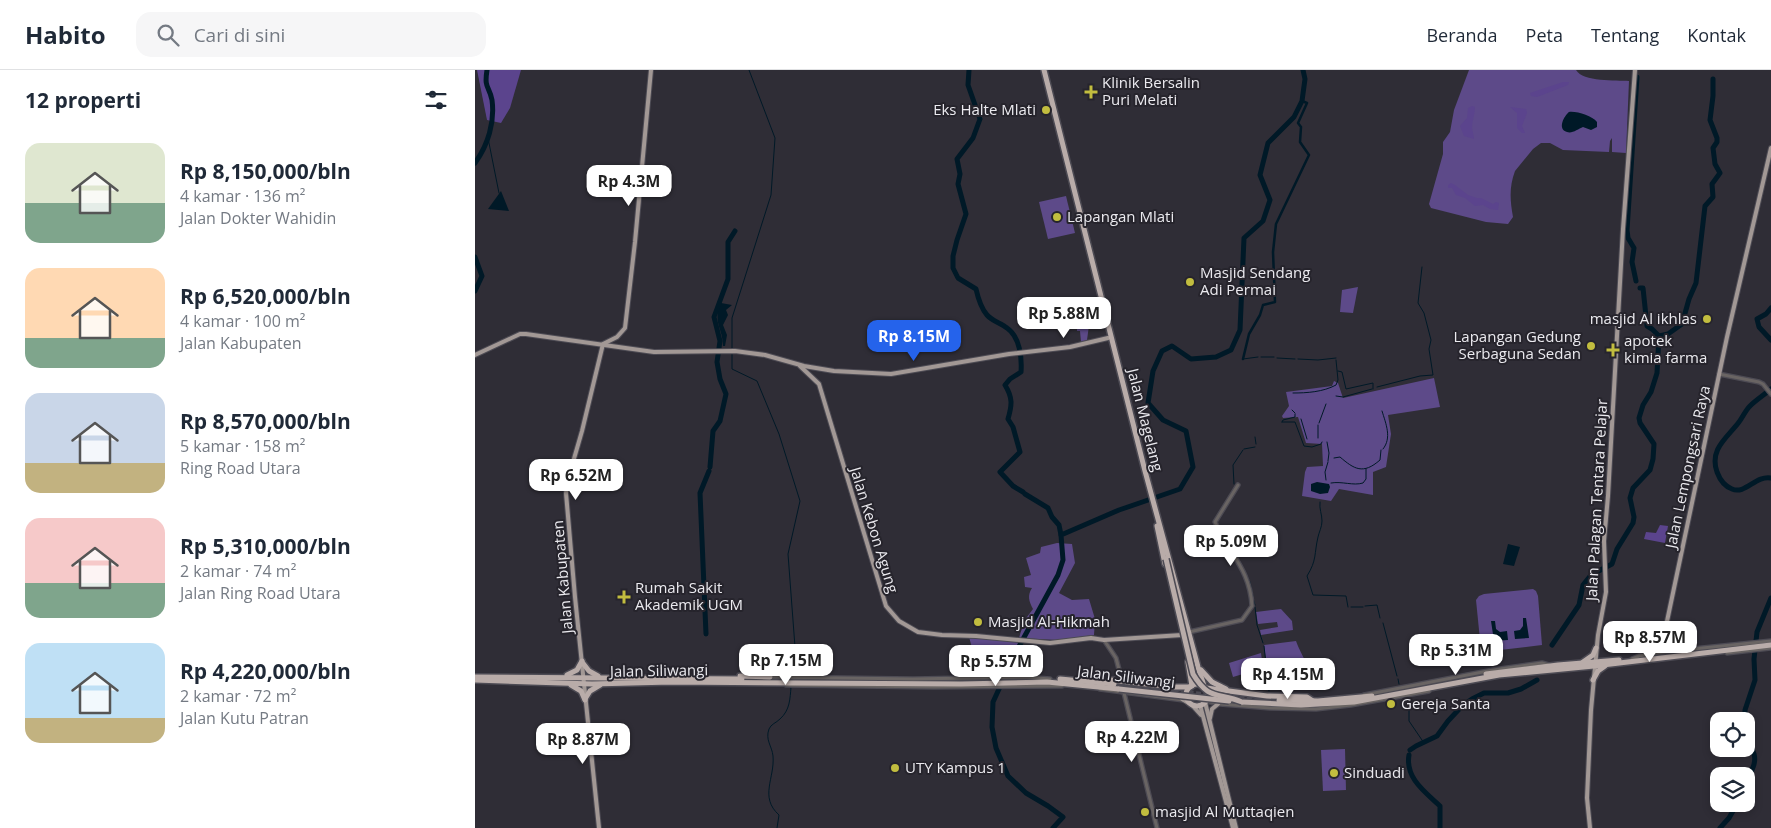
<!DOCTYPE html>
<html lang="id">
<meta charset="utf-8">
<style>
:root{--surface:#fff;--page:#f6f6f7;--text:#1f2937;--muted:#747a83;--line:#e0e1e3;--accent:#2563eb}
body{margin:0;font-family:"Open Sans",sans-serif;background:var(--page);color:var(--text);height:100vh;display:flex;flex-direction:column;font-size:19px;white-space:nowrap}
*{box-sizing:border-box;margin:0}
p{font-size:16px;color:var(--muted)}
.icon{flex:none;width:28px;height:28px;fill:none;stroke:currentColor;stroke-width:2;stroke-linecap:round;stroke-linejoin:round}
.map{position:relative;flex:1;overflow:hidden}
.sheet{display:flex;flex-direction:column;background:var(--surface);width:475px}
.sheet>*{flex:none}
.controls{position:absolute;left:1235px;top:642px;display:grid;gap:10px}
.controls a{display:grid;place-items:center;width:45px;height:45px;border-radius:10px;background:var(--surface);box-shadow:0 2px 8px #0003;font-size:25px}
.price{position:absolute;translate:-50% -42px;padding:0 11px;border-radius:10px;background:#fff;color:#222;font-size:16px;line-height:32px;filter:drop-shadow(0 1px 2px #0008)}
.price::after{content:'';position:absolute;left:50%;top:30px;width:15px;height:11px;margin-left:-8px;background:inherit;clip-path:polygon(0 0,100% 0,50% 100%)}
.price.current{background:var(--accent);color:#fff}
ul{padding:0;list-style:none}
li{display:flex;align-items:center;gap:15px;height:125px;padding:0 25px}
li span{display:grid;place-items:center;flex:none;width:140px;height:100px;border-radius:15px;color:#555}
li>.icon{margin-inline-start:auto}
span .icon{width:60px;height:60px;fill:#fffc;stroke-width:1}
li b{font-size:21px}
h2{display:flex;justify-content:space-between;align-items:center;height:60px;padding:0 25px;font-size:21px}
header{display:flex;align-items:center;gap:30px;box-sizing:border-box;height:70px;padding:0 25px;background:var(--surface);border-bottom:1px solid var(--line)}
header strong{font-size:24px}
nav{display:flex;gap:28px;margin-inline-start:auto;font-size:18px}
.search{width:350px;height:45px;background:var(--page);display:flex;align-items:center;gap:12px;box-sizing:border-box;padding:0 18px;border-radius:15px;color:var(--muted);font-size:19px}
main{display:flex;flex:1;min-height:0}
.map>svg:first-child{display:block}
.green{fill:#5d4a89}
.forest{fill:#5b448d}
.water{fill:#001927}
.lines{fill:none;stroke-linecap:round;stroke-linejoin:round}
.stream{stroke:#001927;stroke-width:1}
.canal{stroke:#001927;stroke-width:2.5}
.river{stroke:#001927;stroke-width:5}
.highway-tunnel{stroke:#4b4952;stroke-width:5;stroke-dasharray:5 2.5;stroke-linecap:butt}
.minor-casing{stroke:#4d4b54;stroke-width:5.5}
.major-casing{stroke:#4d4b54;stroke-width:6}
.highway-casing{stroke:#4d4b54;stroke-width:8}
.minor{stroke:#696463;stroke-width:3}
.major{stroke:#a29895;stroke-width:4}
.highway{stroke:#b9aca9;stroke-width:5}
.highway-bridge-casing{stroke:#4d4b54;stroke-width:8;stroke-linecap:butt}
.highway-bridge{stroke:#b9aca9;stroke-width:5}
.poi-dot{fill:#c2bd3f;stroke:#26242c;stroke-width:2}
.labels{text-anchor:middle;stroke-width:4;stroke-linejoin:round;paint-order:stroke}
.poi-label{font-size:15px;fill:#ebeaef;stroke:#26242c;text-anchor:start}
.street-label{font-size:15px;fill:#ebeaef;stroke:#26242c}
</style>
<header>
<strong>Habito</strong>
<div class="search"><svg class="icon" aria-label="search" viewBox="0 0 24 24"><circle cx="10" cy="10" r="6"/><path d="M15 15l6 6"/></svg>Cari di sini</div>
<nav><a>Beranda</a><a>Peta</a><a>Tentang</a><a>Kontak</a></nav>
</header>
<main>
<section class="sheet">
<h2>12 properti<svg class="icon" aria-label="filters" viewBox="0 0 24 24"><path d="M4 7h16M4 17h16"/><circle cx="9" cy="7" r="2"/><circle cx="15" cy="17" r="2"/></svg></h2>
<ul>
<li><span style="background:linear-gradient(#dfe7d0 60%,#7fa58c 0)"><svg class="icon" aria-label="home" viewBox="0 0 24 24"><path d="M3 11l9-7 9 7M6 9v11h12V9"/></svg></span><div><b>Rp 8,150,000/bln</b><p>4 kamar · 136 m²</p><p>Jalan Dokter Wahidin</p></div></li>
<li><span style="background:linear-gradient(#ffd9b3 70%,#7fa58c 0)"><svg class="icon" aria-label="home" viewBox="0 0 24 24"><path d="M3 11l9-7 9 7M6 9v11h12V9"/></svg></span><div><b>Rp 6,520,000/bln</b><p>4 kamar · 100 m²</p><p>Jalan Kabupaten</p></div></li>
<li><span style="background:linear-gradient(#c9d6e8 70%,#c2b280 0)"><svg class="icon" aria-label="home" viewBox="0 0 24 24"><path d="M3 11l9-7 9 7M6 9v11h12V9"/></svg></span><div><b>Rp 8,570,000/bln</b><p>5 kamar · 158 m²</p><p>Ring Road Utara</p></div></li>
<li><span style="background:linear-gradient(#f6c9c9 65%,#7fa58c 0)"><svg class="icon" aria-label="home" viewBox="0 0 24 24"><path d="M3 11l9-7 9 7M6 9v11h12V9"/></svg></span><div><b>Rp 5,310,000/bln</b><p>2 kamar · 74 m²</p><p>Jalan Ring Road Utara</p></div></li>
<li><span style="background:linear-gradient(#bfe0f5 75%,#c2b280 0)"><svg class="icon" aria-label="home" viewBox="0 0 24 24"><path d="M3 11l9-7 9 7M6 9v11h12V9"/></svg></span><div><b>Rp 4,220,000/bln</b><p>2 kamar · 72 m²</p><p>Jalan Kutu Patran</p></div></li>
</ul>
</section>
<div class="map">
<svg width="1296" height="758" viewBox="0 0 1296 758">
<rect width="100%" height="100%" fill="#2f2d36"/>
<g class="green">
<path d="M994,0h107c7,12 40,10 53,11l-3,72 -14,-1v-14l-2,3 -1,11 -46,-2 -13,-7h-9l-8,6 -18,22c-6,16 -5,29 -2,46l-5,7 -22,-2 -55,-14 -2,-4 14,-50v-12l7,-10 4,-22z"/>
<polygon points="591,126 600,163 573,169 564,132"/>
<polygon points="883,217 878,243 865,242 867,220"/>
<polygon points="609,238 616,241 612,270 606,272 605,261 602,261 602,256 604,256 600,242"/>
<polygon points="959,308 965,337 913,345 916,364 911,397 898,402 898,425 864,419 856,431 827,426 830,402 832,397 848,396 847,374 831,373 823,347 808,348 807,346 814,336 811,322 857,316 859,311 863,313 868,328"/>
<path d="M582,473l15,1 3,19 -16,30 13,7 17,-1 6,20 -1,16 -37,5 -38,-2 5,-17 9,-12c-4,-8 -6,-13 -1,-21l-7,-1 -1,-10 7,-2 -5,-17 14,-5 1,-6z"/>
<polygon points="1058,519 1061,521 1063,526 1067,575 1008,582 1006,580 1001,530 1004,526 1009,524"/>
<polygon points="806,539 817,551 818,560 786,565 785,560 803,557 802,552 783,554 781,542"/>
<polygon points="493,563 549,571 535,604 504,604"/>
<path d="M821,571c5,14 14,27 21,42l-5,4 -42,2 -6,-44z"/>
<polygon points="786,583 788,598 758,607 754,593"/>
<polygon points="870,679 871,720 848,721 846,680"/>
</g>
<g class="forest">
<polygon points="2,0 46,0 35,38 26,53 12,50"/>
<polygon points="1088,12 1094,12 1093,15 1062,27 1056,26 1055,23"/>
<path d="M997,36l3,1c0,7 -3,14 -3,20 0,4 2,8 2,12l-10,-3 -4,-10 7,-8 1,-10z"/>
<polygon points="1035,37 1051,39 1052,43 1047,56 1050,63 1047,63 1042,58 1042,43"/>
<polygon points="976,113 980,115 993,125 1002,128 1006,128 1018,134 1021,132 1024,133 1023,140 1015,139 1008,135 1000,136 990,128 981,125 977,118 973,118 973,115"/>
<polygon points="1185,455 1193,456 1190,473 1169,469 1171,462 1181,463"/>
</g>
<g class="water">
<path d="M1094,42c8,-1 23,4 28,10v5l-6,3 -8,-3c-5,2 -11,7 -16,5 -10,-3 -3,-16 2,-20z"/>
<polygon points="26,121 34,141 13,139"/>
<path d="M246,233l11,2 -6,5 2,5 -5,10 4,10 -2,11h-2c0,-18 -11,-24 -2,-43z"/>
<polygon points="842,412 854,414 855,417 853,423 845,424 836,421 836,414"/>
<polygon points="1033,474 1045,477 1039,496 1028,494"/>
<polygon points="1048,548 1051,548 1054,568 1040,569 1039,561 1045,560 1048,556"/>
<polygon points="1016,551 1020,551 1021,559 1025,562 1032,561 1033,570 1019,571"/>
</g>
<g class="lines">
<g class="stream">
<polyline points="13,68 24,123"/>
<polyline points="257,279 257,248 296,125 300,68 274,0"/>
<polyline points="257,283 257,299 282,311 304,364 325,431 313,484 320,577 317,605"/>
<polyline points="786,287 799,287"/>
<polyline points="802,288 820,289"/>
<polyline points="768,289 783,287"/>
<polyline points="823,289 843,290 861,288"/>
<polyline points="863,301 867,302 871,319 898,313 898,319"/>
<polyline points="902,317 945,306 958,305 954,279 956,270 949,243 943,233 947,197"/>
<path d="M818,323c14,0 30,-1 43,-8l2,-5 -2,-20"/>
<polyline points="861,326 868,327 897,319"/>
<polyline points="817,340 820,343"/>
<path d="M907,341c4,13 10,27 1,38"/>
<polyline points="826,349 832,369"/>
<polyline points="807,352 820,352 829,376 837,377 846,374 847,372"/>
<polyline points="807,352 808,350 820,347 820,344"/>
<polyline points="844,353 851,334"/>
<polyline points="780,367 781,374"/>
<polyline points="843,368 843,355"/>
<polyline points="852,372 854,383 853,391"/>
<polyline points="769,379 780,377"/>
<path d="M859,388l6,-1c14,12 23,18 40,3l1,-10"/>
<polyline points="851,410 850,402 853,392"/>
<path d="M856,413c11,-2 22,3 32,0l3,-4v-10"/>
<polyline points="759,414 758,395 768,380"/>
<path d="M845,432c-1,7 2,12 2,19 0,6 -3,11 -4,16 -4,17 -1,23 -11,39l6,19 33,1 2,11"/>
<polyline points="745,458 761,485"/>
<polyline points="772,507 775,512 778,526"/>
<polyline points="778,528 780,535"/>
<polyline points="890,536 902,535 905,548"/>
<polyline points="780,537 782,555 788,573"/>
<polyline points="876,537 888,537"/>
<polyline points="908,553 922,606"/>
<polyline points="789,576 794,621"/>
<polyline points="923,609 924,614"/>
<polyline points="930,628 934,633 934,651 949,673"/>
<path d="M302,758l2,-13c-20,-18 -4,-37 -6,-59 -1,-10 -8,-16 -4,-27 2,-5 7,-6 11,-10 10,-9 10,-20 11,-32"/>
</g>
<polyline class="canal" points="768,289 774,264 785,245 788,235 800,232 798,182 801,154 834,85 825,72 826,57 823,53 832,33 827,31"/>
<g class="river">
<path d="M494,0l-1,15 12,34 -7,19 -16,21 3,15 -2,10 8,30 -9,26 -4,16v12l5,10 18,11c2,9 5,19 11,26 5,6 14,8 20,13 13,9 15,30 14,44l-11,7 -5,6c8,13 7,20 3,34l5,8 7,25 -20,20 13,14 10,6"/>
<path d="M0,93c13,-18 20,-41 17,-63 -3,-15 -8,-11 -5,-30"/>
<polyline points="0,187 7,206 0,221"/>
<polyline points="1161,211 1157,192 1159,178 1153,168 1152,160 1162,7"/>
<polyline points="1296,238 1291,244 1282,249 1284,257 1296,270"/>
<polyline points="1184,266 1193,264 1207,254 1214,229 1221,213 1230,136 1238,127 1237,114 1245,103 1240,94 1238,78 1242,72 1242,68 1235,50 1238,26 1238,9"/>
<path d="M1296,319c-7,6 -15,11 -21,17 -5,5 -7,11 -11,16 -12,16 -30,27 -22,50 3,8 7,14 15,17 13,6 24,-14 39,-11"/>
<polyline points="235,397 238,361 245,351 251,324 245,309 242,292 245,271 239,247 253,209 253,172 260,161"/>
<polyline points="550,424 573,438 577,447 584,455 586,465"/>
<polyline points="231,564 225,423 234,401"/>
<polyline points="1077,575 1104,535 1108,515 1116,505 1137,494 1142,479 1158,453 1159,447 1155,428 1158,418 1175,400 1178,389 1179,374 1165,353 1164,348 1168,335 1176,322 1182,303 1184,266 1177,259 1172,256 1168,218 1165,218"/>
<polyline points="1270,651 1270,640 1280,610 1279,589 1282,562 1296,528"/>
<path d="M1271,656c3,6 2,10 3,17 1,4 4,7 5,11 3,10 -4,19 -8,28"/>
<polyline points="935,680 941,676 962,666 973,651 988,635 997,629 1009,623 1033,623 1046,619 1062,610"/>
<path d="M934,685c-4,23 16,37 31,51v22"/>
<polyline points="578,758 588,747 573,736 551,723 533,706 521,678 517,657 518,632 541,582 583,505 588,490 586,465 644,440 705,419 718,397 711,361 688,350 673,333 678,301 687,281 697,276 716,289 741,287 756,280 765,260 769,168 788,151 795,130 785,105 793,73 819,47 827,31 830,9 828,0"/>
<polyline points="1245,758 1254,748 1262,734"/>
</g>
<g class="highway-tunnel">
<polyline points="639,614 741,626"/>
<polyline points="757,627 804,630"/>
</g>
<defs>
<g id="minor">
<polyline points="1244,304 1284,312 1288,314 1296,324"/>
<path d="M714,562l53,-12 10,-14c-2,-37 -23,-52 -37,-84l23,-37"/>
<polyline points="629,570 641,588 647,611"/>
<polyline points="1252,583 1296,578"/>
<polyline points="1157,589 1164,586 1188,582 1296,571"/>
<polyline points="295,607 438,609 550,607 575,609"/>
<polyline points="311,615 459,617 587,616"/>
<polyline points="625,619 708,630"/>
<polyline points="649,623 682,758"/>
<polyline points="889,625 1018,600 1067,593 1074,595"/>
<polyline points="731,631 745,634 795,638 841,639 876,635 954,621"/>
</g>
<g id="major">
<polyline points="0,285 45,264 51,264 179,282 260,281 290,285 329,296 359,301 416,304 534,284 595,277 633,268"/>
<polyline points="325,296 344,314 411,536 424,551 443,562 467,565 501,566 575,573 616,568 629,570 707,565"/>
<polyline points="1187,575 1252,267 1296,78"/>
<polyline points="707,629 717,635 726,645"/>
<polyline points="730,632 761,758"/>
<polyline points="725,635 758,758"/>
<polyline points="735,648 737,639 743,634"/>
<polyline points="124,758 100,527 91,423 94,406 107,361 128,274 142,267 150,258 160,172 176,0"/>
<polyline points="1115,758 1112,728 1116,640 1123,565 1131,522 1129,471 1133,426 1148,159 1160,0"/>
</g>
<g id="highway">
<polyline points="569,0 670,401 723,597 729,616"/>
<polyline points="682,456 690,494"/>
<polyline points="107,592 114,601 123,606"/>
<polyline points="713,592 717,616"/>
<polyline points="1108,592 1118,585 1121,578"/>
<polyline points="726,600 737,612 751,619"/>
<polyline points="1011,604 1083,595 1144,590"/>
<polyline points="92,605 102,600 107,591"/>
<polyline points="265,606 295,607"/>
<polyline points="0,607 267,609"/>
<polyline points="585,609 639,614"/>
<polyline points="0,610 117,614 196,612 486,614 572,612 644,619"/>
<polyline points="636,610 698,617 715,617"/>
<polyline points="1118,610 1123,601 1130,596"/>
<circle cx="722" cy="625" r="11"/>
<polyline points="96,615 106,621 110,630"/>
<polyline points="731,618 792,626 832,627 838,631"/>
<polyline points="110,629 115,621 125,615"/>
<polyline points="804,630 843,631 897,626"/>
<polyline points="767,632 826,635 879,632 1024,605 1119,596 1296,575"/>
</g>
</defs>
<use href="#minor" class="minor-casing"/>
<use href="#major" class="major-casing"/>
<use href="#highway" class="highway-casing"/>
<use href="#minor" class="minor"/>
<use href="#major" class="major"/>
<use href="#highway" class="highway"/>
<defs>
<g id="highway-bridge">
<path d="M691,489l27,115c16,27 25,18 49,28"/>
<polyline points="644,619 754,631"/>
</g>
</defs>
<use href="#highway-bridge" class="highway-bridge-casing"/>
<use href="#highway-bridge" class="highway-bridge"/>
</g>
<g class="poi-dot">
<path d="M613.5 14.5h5v5h5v5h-5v5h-5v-5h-5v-5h5z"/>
<circle cx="571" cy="40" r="5"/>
<circle cx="582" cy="147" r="5"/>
<circle cx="715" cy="212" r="5"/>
<circle cx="1232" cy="249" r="5"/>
<circle cx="1116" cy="276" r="5"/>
<path d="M1135.5 272.5h5v5h5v5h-5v5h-5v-5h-5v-5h5z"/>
<path d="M146.5 519.5h5v5h5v5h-5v5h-5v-5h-5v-5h5z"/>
<circle cx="503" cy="552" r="5"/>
<circle cx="916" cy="634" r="5"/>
<circle cx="420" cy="698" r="5"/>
<circle cx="859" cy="703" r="5"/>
<circle cx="670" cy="742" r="5"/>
</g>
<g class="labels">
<g class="poi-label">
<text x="627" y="18">Klinik Bersalin<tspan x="627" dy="17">Puri Melati</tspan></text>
<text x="561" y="45" text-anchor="end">Eks Halte Mlati</text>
<text x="592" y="152">Lapangan Mlati</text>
<text x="725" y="208">Masjid Sendang<tspan x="725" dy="17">Adi Permai</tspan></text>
<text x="1222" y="254" text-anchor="end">masjid Al ikhlas</text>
<text x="1106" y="272" text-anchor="end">Lapangan Gedung<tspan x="1106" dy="17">Serbaguna Sedan</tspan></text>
<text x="1149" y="276">apotek<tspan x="1149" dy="17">kimia farma</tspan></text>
<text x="160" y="523">Rumah Sakit<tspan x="160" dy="17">Akademik UGM</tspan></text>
<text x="513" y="557">Masjid Al-Hikmah</text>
<text x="926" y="639">Gereja Santa</text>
<text x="430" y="703">UTY Kampus 1</text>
<text x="869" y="708">Sinduadi</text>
<text x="680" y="747">masjid Al Muttaqien</text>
</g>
<g class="street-label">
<text transform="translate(670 350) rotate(76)" y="5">Jalan Magelang</text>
<text transform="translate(1213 397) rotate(-78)" y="5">Jalan Lempongsari Raya</text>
<text transform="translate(1122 430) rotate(-87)" y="5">Jalan Palagan Tentara Pelajar</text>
<text transform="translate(399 460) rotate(73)" y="5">Jalan Kebon Agung</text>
<text transform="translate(88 507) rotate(-95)" y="5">Jalan Kabupaten</text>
<text transform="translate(184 601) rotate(-1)" y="5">Jalan Siliwangi</text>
<text transform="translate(651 607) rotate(7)" y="5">Jalan Siliwangi</text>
</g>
</g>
</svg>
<div class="controls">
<a><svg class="icon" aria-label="locate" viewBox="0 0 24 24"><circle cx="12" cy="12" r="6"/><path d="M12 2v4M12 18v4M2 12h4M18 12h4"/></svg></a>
<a><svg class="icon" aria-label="layers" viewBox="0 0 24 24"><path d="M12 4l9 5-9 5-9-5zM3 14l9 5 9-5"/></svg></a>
</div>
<b class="price" style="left:154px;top:137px">Rp 4.3M</b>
<b class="price" style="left:589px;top:269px">Rp 5.88M</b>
<b class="price current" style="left:439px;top:292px">Rp 8.15M</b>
<b class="price" style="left:101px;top:431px">Rp 6.52M</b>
<b class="price" style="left:756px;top:497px">Rp 5.09M</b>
<b class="price" style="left:1175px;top:593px">Rp 8.57M</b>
<b class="price" style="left:981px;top:606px">Rp 5.31M</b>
<b class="price" style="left:311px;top:616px">Rp 7.15M</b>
<b class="price" style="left:521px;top:617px">Rp 5.57M</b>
<b class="price" style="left:813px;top:630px">Rp 4.15M</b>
<b class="price" style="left:657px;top:693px">Rp 4.22M</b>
<b class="price" style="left:108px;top:695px">Rp 8.87M</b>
</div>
</main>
